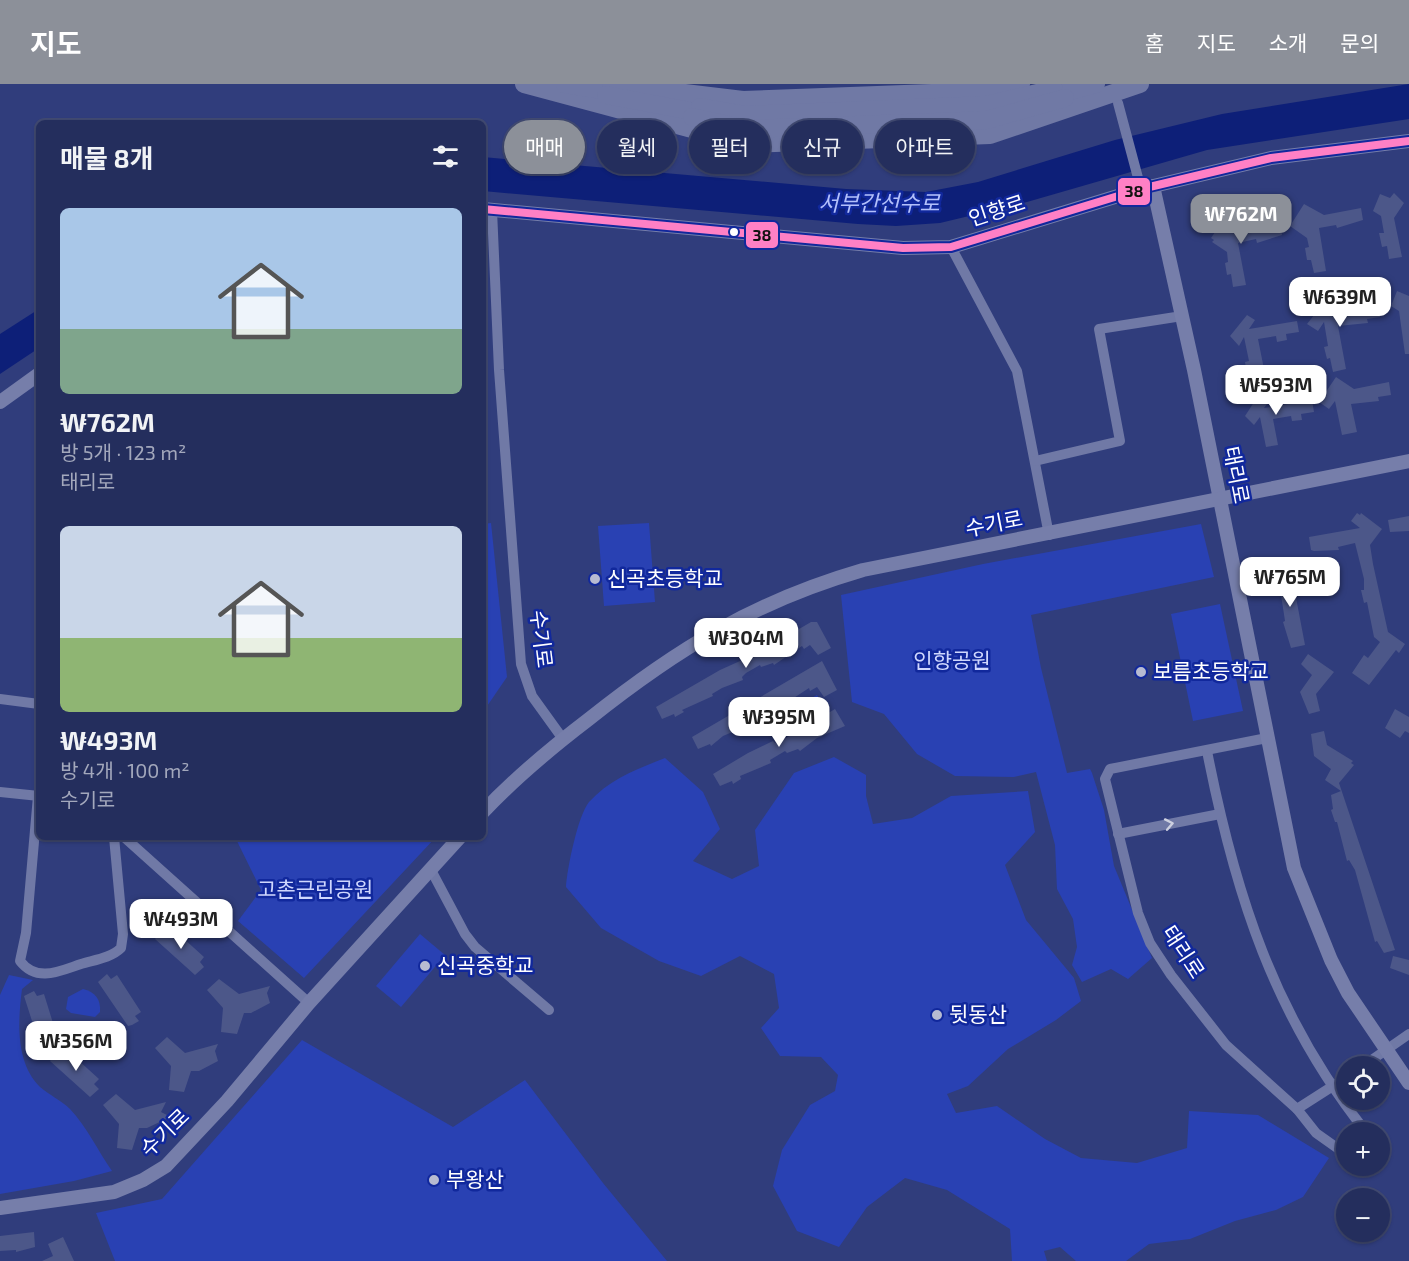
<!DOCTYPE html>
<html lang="ko">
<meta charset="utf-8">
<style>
:root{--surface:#242e5d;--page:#2c3663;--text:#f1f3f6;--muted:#a3a8bc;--line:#414a72;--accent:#8c9099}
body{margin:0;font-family:"Exo 2","Noto Sans KR",sans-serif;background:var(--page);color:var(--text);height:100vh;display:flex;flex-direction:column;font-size:22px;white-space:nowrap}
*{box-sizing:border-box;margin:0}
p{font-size:20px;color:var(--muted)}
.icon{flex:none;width:33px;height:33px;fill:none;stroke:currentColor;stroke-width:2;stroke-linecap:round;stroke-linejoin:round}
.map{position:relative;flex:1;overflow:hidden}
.details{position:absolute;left:36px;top:36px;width:450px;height:720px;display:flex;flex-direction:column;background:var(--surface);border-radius:9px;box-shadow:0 2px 4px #0004,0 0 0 2px var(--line)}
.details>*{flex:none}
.top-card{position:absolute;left:504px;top:36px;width:570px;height:54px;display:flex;gap:12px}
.buttons{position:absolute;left:1336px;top:972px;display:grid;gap:12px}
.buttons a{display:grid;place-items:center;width:54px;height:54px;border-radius:50%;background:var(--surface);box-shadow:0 2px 4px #0004,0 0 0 2px var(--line);font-size:30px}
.price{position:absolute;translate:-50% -51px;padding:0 14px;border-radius:12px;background:#fff;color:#222;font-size:20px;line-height:39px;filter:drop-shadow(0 2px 3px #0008)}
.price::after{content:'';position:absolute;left:50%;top:36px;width:18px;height:14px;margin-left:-9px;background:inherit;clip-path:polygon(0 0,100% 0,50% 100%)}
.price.active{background:var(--accent);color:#fff}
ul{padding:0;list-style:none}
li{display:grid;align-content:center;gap:12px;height:318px;padding:0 24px}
li span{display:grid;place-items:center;height:186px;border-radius:9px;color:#555}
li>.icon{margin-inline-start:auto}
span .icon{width:108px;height:108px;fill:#fffc;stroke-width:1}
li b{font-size:26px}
h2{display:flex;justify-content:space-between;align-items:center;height:72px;padding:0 24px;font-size:26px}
.chip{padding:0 21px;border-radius:27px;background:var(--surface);box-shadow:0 2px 4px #0004,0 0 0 2px var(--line);font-size:21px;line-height:54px}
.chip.active{background:var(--accent);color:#fff}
header{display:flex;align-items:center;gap:36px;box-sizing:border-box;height:84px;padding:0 30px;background:var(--accent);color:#fff}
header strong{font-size:28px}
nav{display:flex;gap:33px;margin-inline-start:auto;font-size:21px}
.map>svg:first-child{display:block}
.green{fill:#2941b3}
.water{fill:#0d1f78}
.building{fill:#4c5789}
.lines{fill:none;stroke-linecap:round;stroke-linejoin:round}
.street{stroke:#7079a6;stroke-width:10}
.secondary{stroke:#767eaa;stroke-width:14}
.highway{stroke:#7079a5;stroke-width:18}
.bus-1-casing{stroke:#11289c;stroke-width:12}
.bus-1{stroke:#ff80c5;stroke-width:8}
.oneway{stroke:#cdd0e0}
.bus-dot{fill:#fff;stroke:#11289c;stroke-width:2}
.poi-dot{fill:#b7bbd1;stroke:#11289c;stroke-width:2}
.labels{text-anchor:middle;stroke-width:5;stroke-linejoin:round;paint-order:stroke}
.street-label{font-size:21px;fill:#fff;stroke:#11289c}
.poi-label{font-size:21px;fill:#fff;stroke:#11289c;text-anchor:start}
.park-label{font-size:21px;fill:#cfd7fe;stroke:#11289c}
.water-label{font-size:22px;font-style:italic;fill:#b3c0fb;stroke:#11289c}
.line-badge{stroke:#11289c;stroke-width:2}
.pale-badge-label{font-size:16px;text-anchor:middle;font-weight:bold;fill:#111}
</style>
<header>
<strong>지도</strong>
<nav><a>홈</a><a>지도</a><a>소개</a><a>문의</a></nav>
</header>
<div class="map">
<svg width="1409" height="1177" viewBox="0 0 1409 1177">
<rect width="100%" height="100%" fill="#303d7c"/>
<g class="green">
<polygon points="491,439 507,593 483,628 483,440"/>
<polygon points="649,439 655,518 604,522 598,442"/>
<polygon points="1201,440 1214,493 1031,531 1041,584 1067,689 1090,685 1092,689 1104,726 1114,782 1152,874 1128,895 1111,885 1082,898 1072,881 1077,863 1073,835 1057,805 1055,761 1036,688 1014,693 955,692 917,670 884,630 852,618 841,511 983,480"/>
<polygon points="1220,520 1243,627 1193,637 1171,530"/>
<polygon points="817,611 822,620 797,637 790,626"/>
<path d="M834,673l32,18v21l7,28 39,-6 39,-22 77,-5 7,41 -30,33 21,55 48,58 7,23 -25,19 -48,29 -40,37 -21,8 9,19 41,-7 48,33 36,19 56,5 50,-15 2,-37 69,4 71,43 -26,39 -27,13 -41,11 -45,18 -41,5 -23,17h-50l-16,-14 -16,4 3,10h-35l-2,-32 -63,-39 -42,-12 -38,29 -28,40 -42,-16 -24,-45 9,-36 28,-45 25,-14 3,-16 -17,-18 -41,-1 -19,-28 18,-20 -5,-34 -34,-18 -39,20 -42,-15 -58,-33 -35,-41c1,-18 12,-72 23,-85 21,-23 48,-33 76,-44l38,34 17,37 -27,32 39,18 27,-13 -4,-36 39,-57z"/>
<polygon points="235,753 436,753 304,894 238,837 261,806"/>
<polygon points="420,850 445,871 401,923 376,902"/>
<path d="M9,891l24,5 -11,9c-4,32 -7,73 18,98 9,8 21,13 30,22 17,18 28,42 42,62l-38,10 -74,13v-199z"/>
<path d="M83,905c12,3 18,10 17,23l-5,5 -24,-4 -5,-4 2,-12z"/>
<polygon points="302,956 453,1043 525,996 603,1099 667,1177 115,1177 96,1129 162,1115"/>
</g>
<g class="water">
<polygon points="1409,0 1409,35 1207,66 1027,118 940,139 896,142 858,140 483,107 483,73 846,105 926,108 978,98 1115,56 1222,30"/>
<polygon points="39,225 39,264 0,290 0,250"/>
</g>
<g class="building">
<polygon points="1394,109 1404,119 1394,134 1402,173 1389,175 1387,162 1382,163 1379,149 1384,149 1381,132 1373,127 1380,110 1390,114"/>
<polygon points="1304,120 1324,131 1361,124 1363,136 1337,144 1336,141 1319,144 1326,187 1314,189 1311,176 1307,176 1305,164 1309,163 1307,154 1290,142"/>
<polygon points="1224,135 1244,146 1280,139 1282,151 1257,159 1256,155 1238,159 1246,201 1233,203 1231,190 1227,191 1225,179 1228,178 1227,168 1212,158 1214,156 1211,154"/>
<polygon points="1397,207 1409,212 1409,270 1405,270 1399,227 1391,222"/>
<polygon points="1326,216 1342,227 1377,220 1380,233 1367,235 1368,239 1338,242 1346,285 1333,288 1330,274 1327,275 1324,263 1328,262 1324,238 1318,247 1307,240"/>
<polygon points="1247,231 1255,236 1249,245 1297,237 1299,248 1286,250 1287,256 1277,258 1276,252 1258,255 1267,300 1254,303 1251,290 1247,290 1245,278 1249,277 1244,253 1239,262 1230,252"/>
<polygon points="1336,293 1354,305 1389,298 1391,311 1378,313 1379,317 1351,320 1357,348 1342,351 1335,317 1329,325 1319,318"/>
<polygon points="1260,309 1270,316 1264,324 1312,316 1314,328 1301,330 1302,336 1292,337 1291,332 1273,335 1278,361 1266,363 1260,333 1254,341 1245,332"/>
<polygon points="1357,429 1360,431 1361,429 1382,445 1370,461 1373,480 1388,548 1405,560 1399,569 1396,566 1369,601 1352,589 1364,571 1368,574 1380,558 1374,553 1367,518 1364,519 1361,506 1364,506 1364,495 1355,459 1338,463 1339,466 1314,467 1311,466 1309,453 1360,444 1351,437"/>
<polygon points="1409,432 1409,447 1390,448 1388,436"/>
<polygon points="1290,482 1305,561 1291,564 1283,538 1285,537 1281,511 1278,512 1275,499 1279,498 1278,485"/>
<polygon points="811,538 817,538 831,564 818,571 810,561 804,565 802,562 774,581 773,579 761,583 760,581 746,589 742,593 743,596 722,604 712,610 713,612 682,626 684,628 675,633 674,630 662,635 656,623 720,586 760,568"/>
<polygon points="1308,570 1334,588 1316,610 1320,627 1309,630 1300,608 1312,591 1301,580"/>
<polygon points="822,577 837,606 824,613 817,603 810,607 809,604 780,623 779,621 773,622 758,631 748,639 749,641 723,652 711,662 710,660 698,665 692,653"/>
<polygon points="835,625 845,642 817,654 800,667 798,665 787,669 785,667 770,676 771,679 740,692 741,695 733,700 732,697 720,702 713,690 748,669 773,657 775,659 786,654"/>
<polygon points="1395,625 1409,633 1409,649 1405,647 1400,654 1385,644"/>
<polygon points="1324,647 1327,661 1353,677 1351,679 1354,681 1339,699 1395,866 1384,869 1377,857 1375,858 1355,786 1349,776 1347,777 1337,738 1335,738 1331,726 1333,725 1331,711 1341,707 1325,696 1331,685 1314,672 1311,650"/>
<polygon points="172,844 204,873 200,878 204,883 195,891 155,855 162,846 167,849"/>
<polygon points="1393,872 1409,876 1409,891 1390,884"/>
<polygon points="107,890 111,895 117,891 141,928 135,932 139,937 132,941 128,942 98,898"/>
<polygon points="219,895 239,910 270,902 267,909 270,919 251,929 244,929 237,950 221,948 223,924 207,906"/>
<polygon points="34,907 37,912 44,910 57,952 50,954 52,960 44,962 40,962 24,912"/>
<polygon points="167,953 185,969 218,960 215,967 218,977 199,987 191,987 184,1008 169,1006 171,982 155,964"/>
<polygon points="67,966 99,995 94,1000 99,1005 90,1013 50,977 57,967 62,971"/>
<polygon points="116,1010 135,1026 166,1018 161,1028 167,1031 166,1035 147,1044 139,1044 132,1066 117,1064 119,1040 103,1021"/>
<polygon points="34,1148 35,1163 16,1168 16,1166 0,1167 0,1152"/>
<polygon points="63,1153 74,1177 42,1177 53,1172 48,1160"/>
</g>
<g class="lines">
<g class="street">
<polyline points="1118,19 1141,105"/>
<polyline points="492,126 499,286 521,580 532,612 563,655"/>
<polyline points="951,163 1017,287 1049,451"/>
<polyline points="1035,377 1120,357 1099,245 1182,232"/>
<polyline points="0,615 39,620"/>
<polyline points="1267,654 1110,685 1105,695 1138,829 1150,859 1171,891 1226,961 1297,1025 1347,993"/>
<path d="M1207,667c28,143 67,265 159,381"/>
<polyline points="0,708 39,712"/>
<path d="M38,712l-12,137 -6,28c17,22 40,10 61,3 13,-4 30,-6 40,-16l2,-14 -9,-97"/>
<polyline points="1118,750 1220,730"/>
<polyline points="124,753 309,919"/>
<polyline points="431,786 465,850 475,863 549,926"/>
<polyline points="1363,982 1409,950"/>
<polyline points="1297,1025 1316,1049 1347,1071"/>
</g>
<g class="secondary">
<polyline points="1153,102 1194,286 1294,784 1331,876 1348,909 1409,999"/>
<polyline points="483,125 903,164 951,163 1141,105 1271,74 1409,57"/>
<polyline points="0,318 39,290"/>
<path d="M483,728c32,-34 68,-64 106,-93 88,-70 164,-117 274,-149l546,-109"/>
<polyline points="0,1124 114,1108 143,1096 166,1082 227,1017 309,919 460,753"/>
</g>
<g class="highway">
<polyline points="524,0 748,60 990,51 1140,0"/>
<polyline points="565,0 620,9"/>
<polyline points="611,0 743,16 985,7 1021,0"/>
<polyline points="606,11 706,30"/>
<polyline points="1052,12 1096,0"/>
<polyline points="700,23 746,31 986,21 1054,5"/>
<polyline points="692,33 747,45 987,36 1065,14"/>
</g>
<defs>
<polyline id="bus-1" points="483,125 903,164 951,163 1141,105 1271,74 1409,57"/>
</defs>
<use href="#bus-1" class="bus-1-casing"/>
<use href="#bus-1" class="bus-1"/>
</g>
<defs><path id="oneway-chevron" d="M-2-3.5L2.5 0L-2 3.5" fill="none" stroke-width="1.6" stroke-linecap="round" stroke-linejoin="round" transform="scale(1.5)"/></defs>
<use class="oneway" href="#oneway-chevron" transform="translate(1169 740) rotate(-11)"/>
<circle class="bus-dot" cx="734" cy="148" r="5"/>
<g class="poi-dot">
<circle cx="595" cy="495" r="6"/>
<circle cx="1141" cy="588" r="6"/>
<circle cx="425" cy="882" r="6"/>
<circle cx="937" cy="931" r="6"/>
<circle cx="434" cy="1096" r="6"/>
</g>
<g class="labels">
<g class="street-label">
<text transform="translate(997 127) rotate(-18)" y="7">인향로</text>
<text transform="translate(1236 391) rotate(79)" y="7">태리로</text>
<text transform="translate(994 440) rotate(-11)" y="7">수기로</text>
<text transform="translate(541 555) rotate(83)" y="7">수기로</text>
<text transform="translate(1183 868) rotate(57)" y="7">태리로</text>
<text transform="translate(165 1049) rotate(-44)" y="7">수기로</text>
</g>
<g class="poi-label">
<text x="607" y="502">신곡초등학교</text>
<text x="1153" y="595">보름초등학교</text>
<text x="437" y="889">신곡중학교</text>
<text x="949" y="938">뒷동산</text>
<text x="446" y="1103">부왕산</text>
</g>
<g class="park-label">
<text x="952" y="584">인향공원</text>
<text x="315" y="813">고촌근린공원</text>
</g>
<g class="water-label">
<text x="879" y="127">서부간선수로</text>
</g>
</g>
<g class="line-badge">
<rect x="1117" y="93" width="34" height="29" rx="6" fill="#ff80c5"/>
<rect x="745" y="137" width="34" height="28" rx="6" fill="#ff80c5"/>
</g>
<g class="pale-badge-label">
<text x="1134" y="113">38</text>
<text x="762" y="157">38</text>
</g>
</svg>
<div class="buttons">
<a><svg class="icon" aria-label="locate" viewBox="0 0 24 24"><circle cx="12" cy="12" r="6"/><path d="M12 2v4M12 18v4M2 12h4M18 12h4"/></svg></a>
<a>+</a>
<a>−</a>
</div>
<b class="price active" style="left:1241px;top:161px">₩762M</b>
<b class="price" style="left:1340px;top:244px">₩639M</b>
<b class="price" style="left:1276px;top:332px">₩593M</b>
<b class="price" style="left:1290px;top:524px">₩765M</b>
<b class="price" style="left:746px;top:585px">₩304M</b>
<b class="price" style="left:779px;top:664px">₩395M</b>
<b class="price" style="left:181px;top:866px">₩493M</b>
<b class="price" style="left:76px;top:988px">₩356M</b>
<div class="top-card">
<a class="chip active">매매</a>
<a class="chip">월세</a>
<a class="chip">필터</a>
<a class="chip">신규</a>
<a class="chip">아파트</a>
</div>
<section class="details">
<h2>매물 8개<svg class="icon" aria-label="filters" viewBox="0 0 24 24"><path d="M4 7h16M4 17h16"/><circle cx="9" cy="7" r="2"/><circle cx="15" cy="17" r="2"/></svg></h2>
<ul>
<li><span style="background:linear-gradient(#a9c7e8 65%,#7fa58c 0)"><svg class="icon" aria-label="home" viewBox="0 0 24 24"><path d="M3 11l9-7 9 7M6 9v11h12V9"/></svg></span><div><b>₩762M</b><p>방 5개 · 123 m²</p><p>태리로</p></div></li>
<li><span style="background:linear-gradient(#c9d6e8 60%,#8fb573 0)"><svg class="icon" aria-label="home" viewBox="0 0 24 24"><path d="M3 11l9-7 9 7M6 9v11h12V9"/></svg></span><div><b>₩493M</b><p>방 4개 · 100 m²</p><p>수기로</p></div></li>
</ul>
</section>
</div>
